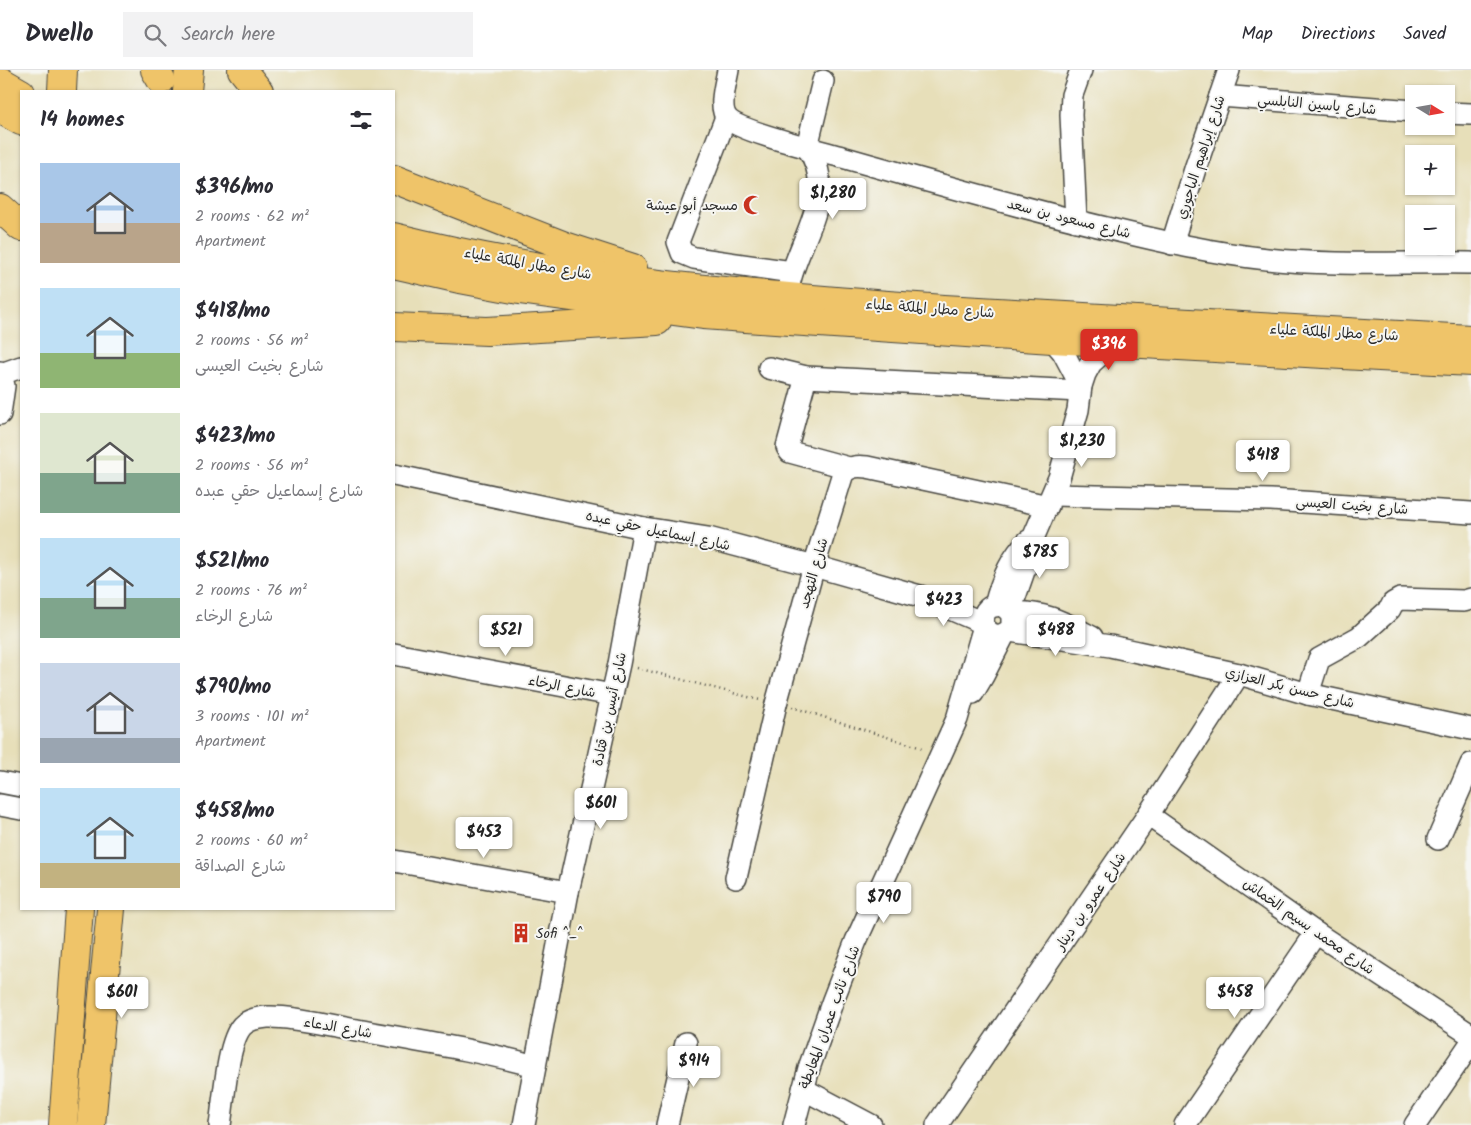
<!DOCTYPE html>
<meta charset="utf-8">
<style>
:root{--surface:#fff;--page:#f2f2f3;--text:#2b2b33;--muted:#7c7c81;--line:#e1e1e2;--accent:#d93025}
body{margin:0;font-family:Kalam,"Playpen Sans Arabic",sans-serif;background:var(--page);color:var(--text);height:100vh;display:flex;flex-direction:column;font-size:19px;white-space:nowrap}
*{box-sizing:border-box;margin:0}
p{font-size:16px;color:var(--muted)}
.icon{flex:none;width:28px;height:28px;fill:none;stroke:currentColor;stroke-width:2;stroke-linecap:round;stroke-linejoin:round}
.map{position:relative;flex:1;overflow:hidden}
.details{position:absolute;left:20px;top:20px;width:375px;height:820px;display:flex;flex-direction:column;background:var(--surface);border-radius:0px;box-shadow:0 1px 4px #0004}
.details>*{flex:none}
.needle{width:32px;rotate:101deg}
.buttons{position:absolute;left:1405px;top:15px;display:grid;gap:10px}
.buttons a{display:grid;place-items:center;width:50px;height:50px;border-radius:0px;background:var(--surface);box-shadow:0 1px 4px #0004;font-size:25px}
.price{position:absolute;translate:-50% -42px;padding:0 11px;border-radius:5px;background:#fff;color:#222;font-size:16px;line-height:32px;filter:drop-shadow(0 1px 2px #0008)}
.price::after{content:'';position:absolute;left:50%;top:30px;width:15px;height:11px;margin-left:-8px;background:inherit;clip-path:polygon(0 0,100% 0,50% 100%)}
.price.selected{background:var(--accent);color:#fff}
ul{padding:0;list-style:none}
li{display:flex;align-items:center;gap:15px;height:125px;padding:0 20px}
li span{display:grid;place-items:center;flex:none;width:140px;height:100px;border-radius:0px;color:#555}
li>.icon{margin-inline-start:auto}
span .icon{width:60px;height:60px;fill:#fffc;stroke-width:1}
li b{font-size:21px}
h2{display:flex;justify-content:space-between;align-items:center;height:60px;padding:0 20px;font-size:21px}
header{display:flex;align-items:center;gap:30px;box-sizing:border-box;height:70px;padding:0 25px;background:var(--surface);border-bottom:1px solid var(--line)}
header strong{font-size:24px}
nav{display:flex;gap:28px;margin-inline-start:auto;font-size:18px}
.search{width:350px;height:45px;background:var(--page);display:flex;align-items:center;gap:12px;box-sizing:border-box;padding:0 18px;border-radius:0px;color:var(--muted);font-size:19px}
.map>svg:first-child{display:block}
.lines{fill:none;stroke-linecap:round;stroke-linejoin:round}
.minor-casing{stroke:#474640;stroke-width:24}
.major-casing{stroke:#474640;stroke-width:30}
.highway-casing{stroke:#474640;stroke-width:30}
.path{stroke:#474640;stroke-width:2.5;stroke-dasharray:1 4;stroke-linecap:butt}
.minor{stroke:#fff;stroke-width:21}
.major{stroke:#efc469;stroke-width:28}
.highway{stroke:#efc469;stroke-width:28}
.labels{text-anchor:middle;stroke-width:4;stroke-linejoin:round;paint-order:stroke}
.street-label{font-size:14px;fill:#2b2b2b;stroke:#f6f6f2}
.poi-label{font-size:14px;fill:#2b2b2b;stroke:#f6f6f2;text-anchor:end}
</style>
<header>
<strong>Dwello</strong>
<div class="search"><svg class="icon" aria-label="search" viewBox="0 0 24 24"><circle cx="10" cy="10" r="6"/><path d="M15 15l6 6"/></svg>Search here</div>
<nav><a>Map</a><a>Directions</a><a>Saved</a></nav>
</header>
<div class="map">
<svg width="1471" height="1055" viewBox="0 0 1471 1055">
<rect width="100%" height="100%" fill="#f6f6f2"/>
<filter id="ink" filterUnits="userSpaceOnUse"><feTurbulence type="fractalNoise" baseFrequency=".02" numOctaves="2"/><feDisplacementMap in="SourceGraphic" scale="10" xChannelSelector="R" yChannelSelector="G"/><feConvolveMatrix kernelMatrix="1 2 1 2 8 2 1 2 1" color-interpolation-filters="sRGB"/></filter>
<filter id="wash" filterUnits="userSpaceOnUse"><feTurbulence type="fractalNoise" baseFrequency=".0096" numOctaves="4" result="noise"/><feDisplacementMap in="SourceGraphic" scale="20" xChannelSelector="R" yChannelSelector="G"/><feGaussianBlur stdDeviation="1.12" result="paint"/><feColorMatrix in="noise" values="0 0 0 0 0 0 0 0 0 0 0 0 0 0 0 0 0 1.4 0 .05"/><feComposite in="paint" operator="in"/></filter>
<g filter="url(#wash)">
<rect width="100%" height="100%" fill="#e7dfb9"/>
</g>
<g filter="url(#ink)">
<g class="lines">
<defs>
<g id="minor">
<path d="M728,0c-2,13 -10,37 -1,48 11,13 94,33 115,39 88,25 176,50 264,71 54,13 106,25 161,31 67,7 136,3 204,4"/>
<polyline points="1220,26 1414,41"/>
<polyline points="1446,43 1471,44"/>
<polyline points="726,47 678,172 682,183 694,188 792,202"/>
<polyline points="1076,151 1071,45 1072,25 1081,0"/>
<polyline points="1172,174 1195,99 1229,0"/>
<path d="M789,215c9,-46 51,-91 18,-138l16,-66"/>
<polyline points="1052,269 1063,282 1081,316"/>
<polyline points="769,298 806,307 1080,321"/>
<polyline points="0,302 4,316 0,344"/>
<polyline points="1,304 21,297"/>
<polyline points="806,307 787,377 790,382 849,398"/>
<polyline points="394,405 644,458 708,468 814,496 920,526 983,553"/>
<polyline points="1053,425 1271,430 1471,443"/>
<path d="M995,536c6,-25 15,-47 33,-65"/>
<polyline points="1010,541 1030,484 1034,466 1059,408 1078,340 1081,316 1085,304 1091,293 1115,272"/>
<path d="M1011,543c33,-2 52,9 81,24"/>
<polyline points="1009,561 1110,576 1239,604 1308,624 1471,659"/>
<polyline points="394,584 612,625"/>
<polyline points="973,623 983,606 1004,565"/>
<polyline points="1308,624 1319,589 1359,567 1390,539 1393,533 1400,529 1464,531 1471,529"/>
<polyline points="0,712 21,716"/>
<polyline points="0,735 21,739"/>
<polyline points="1148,745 1316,863 1471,965"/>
<polyline points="1438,769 1471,694"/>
<polyline points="394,791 568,822"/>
<path d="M736,808l40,-174 38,-138 29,-93c8,-7 14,-7 24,-6l181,39"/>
<polyline points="803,1019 871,1055"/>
<path d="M220,1055c4,-24 7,-82 22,-99 7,-7 16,-8 25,-9 28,-1 62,9 90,13 60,11 120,20 178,36"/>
<polyline points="524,1055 568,822 619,594 644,458"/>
<polyline points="667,1055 686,973"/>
<path d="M794,1055l15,-57 24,-68 23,-59 101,-222 27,-93c-5,-20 17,-29 28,-11v12c-8,11 -21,11 -28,-1"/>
<polyline points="937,1055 1148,745 1239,604"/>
<polyline points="1185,1055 1316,863"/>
<polyline points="1415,1055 1471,973"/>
</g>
<g id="major">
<polyline points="187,21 189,0"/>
<polyline points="63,1055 79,839"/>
<polyline points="91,1055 111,839"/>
</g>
<g id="highway">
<polyline points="155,0 161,10"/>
<polyline points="242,0 259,21"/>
<polyline points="0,11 21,23"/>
<polyline points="62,21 63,0"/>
<polyline points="0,39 21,51"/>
<polyline points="394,109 565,176 633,198"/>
<polyline points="0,138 21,157"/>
<path d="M394,167c180,45 365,59 550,72 175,11 351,21 527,30"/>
<polyline points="394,194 460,209 519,220 703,245 1052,269 1471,292"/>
<polyline points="394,257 487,261 657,251"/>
</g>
</defs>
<use href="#minor" class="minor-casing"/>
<use href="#major" class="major-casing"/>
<use href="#highway" class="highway-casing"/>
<g class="path">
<polyline points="637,598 760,630"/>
<polyline points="792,637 925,679"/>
</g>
<use href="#minor" class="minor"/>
<use href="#major" class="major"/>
<use href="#highway" class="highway"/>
</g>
</g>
<defs>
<symbol id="mosque-bare" viewBox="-9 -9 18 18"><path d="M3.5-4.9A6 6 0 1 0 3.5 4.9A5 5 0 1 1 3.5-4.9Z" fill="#c8321e" stroke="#f6f6f2" stroke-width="2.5" paint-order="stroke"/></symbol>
<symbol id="building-bare" viewBox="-9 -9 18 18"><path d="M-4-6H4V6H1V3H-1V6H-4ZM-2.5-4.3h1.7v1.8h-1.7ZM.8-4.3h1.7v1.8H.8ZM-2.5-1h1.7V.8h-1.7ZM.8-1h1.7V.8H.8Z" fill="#c8321e" stroke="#f6f6f2" stroke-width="2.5" paint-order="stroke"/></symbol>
</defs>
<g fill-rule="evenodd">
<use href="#mosque-bare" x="739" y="121" width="28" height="28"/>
<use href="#building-bare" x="507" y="849" width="28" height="28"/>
</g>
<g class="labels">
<g class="street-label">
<text transform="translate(1317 34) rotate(5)" y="5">شارع ياسين النابلسي</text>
<text transform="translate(1200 87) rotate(-72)" y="5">شارع إبراهيم الباجوري</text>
<text transform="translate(1069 148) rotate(14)" y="5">شارع مسعود بن سعد</text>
<text transform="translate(528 193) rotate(10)" y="5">شارع مطار الملكة علياء</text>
<text transform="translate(930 238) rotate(4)" y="5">شارع مطار الملكة علياء</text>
<text transform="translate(1334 262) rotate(3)" y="5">شارع مطار الملكة علياء</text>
<text transform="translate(1352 435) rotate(4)" y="5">شارع بخيت العيسى</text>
<text transform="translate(658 460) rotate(12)" y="5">شارع إسماعيل حقي عبده</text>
<text transform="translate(813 503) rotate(-74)" y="5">شارع التهجد</text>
<text transform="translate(562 616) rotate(11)" y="5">شارع الرخاء</text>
<text transform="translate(1290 617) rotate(14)" y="5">شارع حسن بكر العزازي</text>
<text transform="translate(609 639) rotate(-78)" y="5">شارع أنيس بن قتادة</text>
<text transform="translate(1090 831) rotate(-56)" y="5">شارع عمرو بن دينار</text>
<text transform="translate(1309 856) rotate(35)" y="5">شارع محمد بسيم الخماش</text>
<text transform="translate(829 947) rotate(-70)" y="5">شارع نائب عمران المعايطة</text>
<text transform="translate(338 957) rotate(10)" y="5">شارع الدعاء</text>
</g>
<g class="poi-label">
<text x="738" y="140">مسجد أبو عيشة</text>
<text x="536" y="868" text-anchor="start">Sofi ^_^</text>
</g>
</g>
</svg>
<div class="buttons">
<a><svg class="needle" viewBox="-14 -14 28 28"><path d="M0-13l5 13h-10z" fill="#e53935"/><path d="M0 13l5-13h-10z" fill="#7c7c81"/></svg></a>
<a>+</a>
<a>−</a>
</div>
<b class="price" style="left:833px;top:150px">$1,280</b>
<b class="price selected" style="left:1109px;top:301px">$396</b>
<b class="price" style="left:1082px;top:398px">$1,230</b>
<b class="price" style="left:1263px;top:412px">$418</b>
<b class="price" style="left:1040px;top:509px">$785</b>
<b class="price" style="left:944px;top:557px">$423</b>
<b class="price" style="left:506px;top:587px">$521</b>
<b class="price" style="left:1056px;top:587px">$488</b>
<b class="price" style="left:601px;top:760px">$601</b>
<b class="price" style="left:484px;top:789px">$453</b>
<b class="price" style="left:884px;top:854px">$790</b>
<b class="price" style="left:122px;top:949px">$601</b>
<b class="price" style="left:1235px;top:949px">$458</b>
<b class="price" style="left:694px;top:1018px">$914</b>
<section class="details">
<h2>14 homes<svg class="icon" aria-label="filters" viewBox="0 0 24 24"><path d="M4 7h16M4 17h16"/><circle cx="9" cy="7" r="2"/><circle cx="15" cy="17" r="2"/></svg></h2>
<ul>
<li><span style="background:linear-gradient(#a9c7e8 60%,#b9a48a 0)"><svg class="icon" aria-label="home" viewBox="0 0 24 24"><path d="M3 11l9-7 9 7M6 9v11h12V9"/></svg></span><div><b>$396/mo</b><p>2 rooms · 62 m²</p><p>Apartment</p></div></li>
<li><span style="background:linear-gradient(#bfe0f5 65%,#8fb573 0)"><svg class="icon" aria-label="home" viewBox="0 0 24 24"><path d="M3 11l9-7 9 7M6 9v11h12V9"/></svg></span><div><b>$418/mo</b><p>2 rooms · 56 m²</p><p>شارع بخيت العيسى</p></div></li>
<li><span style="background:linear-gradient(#dfe7d0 60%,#7fa58c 0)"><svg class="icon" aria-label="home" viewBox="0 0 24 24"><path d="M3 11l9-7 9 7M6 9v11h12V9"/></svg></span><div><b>$423/mo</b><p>2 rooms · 56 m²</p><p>شارع إسماعيل حقي عبده</p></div></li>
<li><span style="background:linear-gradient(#bfe0f5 60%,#7fa58c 0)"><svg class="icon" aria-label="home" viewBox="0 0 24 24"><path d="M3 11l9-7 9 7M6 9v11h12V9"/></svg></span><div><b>$521/mo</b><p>2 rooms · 76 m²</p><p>شارع الرخاء</p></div></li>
<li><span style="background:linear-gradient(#c9d6e8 75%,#9aa5b1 0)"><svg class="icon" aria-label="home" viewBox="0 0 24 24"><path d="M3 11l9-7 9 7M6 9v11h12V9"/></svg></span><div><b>$790/mo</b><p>3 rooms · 101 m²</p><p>Apartment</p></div></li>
<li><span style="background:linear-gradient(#bfe0f5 75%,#c2b280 0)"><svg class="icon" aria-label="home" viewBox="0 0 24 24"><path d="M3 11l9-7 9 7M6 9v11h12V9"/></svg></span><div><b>$458/mo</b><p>2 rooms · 60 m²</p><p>شارع الصداقة</p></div></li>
</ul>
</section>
</div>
